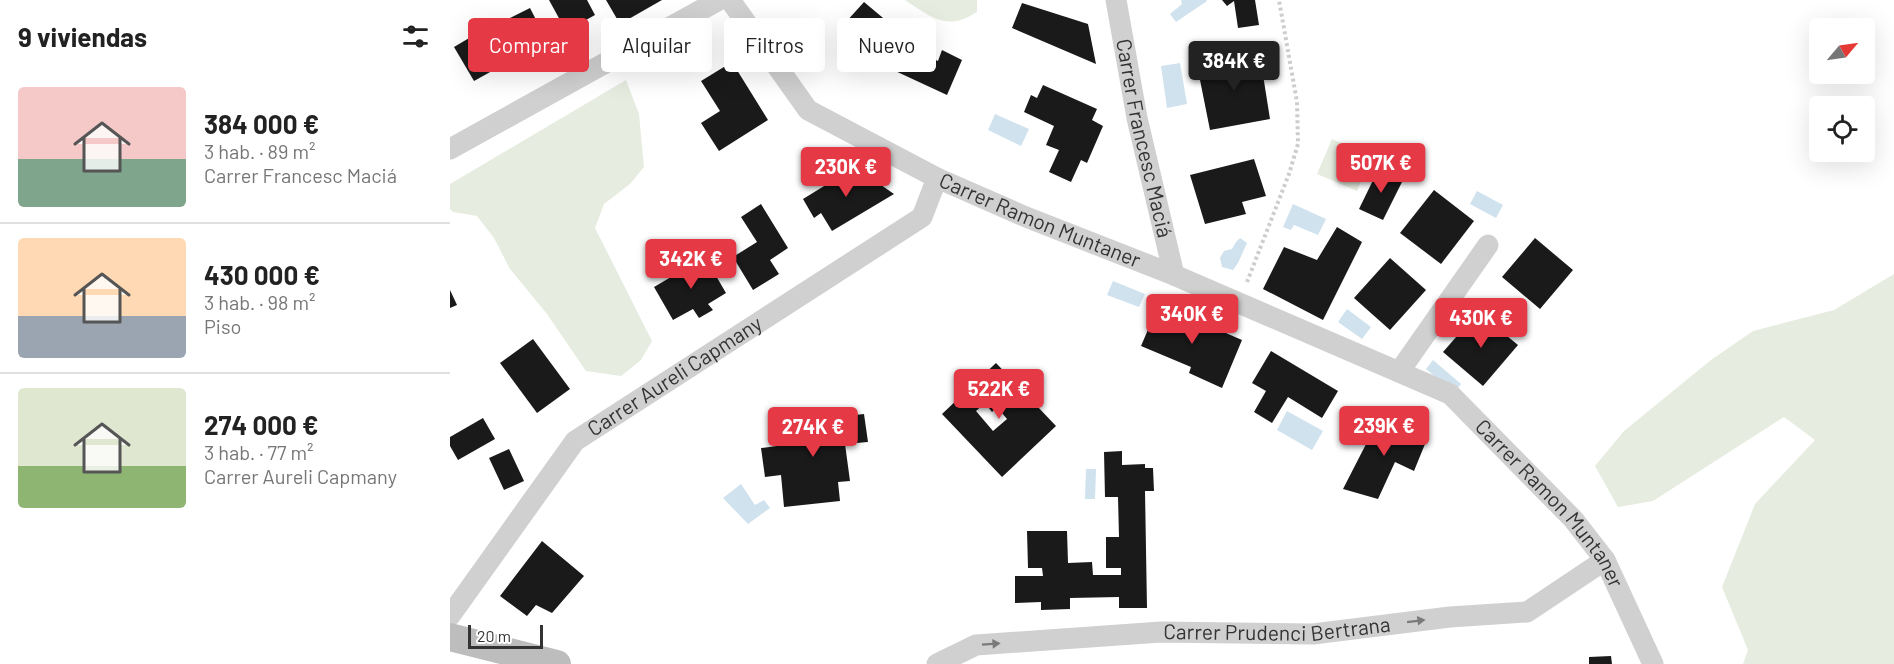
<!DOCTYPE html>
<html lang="es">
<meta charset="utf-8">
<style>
:root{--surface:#fff;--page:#f6f6f6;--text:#222;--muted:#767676;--line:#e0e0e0;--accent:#e63946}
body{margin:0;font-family:Barlow,sans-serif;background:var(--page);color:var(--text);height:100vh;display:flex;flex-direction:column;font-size:22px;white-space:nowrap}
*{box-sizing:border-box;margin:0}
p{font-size:20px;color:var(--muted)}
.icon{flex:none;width:33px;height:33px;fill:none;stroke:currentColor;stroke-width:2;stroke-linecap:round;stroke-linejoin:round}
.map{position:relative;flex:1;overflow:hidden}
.panel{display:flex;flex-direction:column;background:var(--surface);width:450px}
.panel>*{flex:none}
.top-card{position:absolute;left:18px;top:18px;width:570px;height:54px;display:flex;gap:12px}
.needle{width:39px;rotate:61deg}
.controls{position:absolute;left:1359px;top:18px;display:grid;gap:12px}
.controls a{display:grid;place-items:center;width:66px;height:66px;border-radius:6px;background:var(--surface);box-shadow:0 6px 24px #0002;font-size:30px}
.scale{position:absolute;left:18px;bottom:15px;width:75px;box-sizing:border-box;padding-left:6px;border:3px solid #333;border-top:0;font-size:16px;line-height:21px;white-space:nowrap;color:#333;-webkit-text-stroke:4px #fff;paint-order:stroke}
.price{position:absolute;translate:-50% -51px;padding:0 14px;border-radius:6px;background:var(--accent);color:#fff;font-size:20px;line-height:39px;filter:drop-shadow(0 2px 3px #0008)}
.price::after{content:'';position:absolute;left:50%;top:36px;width:18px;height:14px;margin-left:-9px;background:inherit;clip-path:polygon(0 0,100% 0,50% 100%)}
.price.selected{background:#222;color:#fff}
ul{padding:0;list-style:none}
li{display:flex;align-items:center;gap:18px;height:150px;padding:0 18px}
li+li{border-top:2px solid var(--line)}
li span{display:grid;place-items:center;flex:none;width:168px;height:120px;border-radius:6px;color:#555}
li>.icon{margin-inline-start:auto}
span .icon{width:72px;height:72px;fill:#fffc;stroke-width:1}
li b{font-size:26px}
h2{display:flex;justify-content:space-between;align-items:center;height:72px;padding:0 18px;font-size:26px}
.tag{padding:0 21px;border-radius:6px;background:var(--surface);box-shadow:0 6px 24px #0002;font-size:21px;line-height:54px}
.tag.selected{background:var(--accent);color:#fff}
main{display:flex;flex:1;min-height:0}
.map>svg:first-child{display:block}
.green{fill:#e6ecdf}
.water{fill:#cfe2ee}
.building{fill:#1a1a1a;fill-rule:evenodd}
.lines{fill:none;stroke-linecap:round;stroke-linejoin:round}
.path{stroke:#cdcdcd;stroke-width:4;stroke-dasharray:3 3;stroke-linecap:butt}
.street{stroke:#d0d0d0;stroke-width:21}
.secondary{stroke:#bdbdbd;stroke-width:28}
.oneway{fill:#7a7a7a}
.labels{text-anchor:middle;stroke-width:6;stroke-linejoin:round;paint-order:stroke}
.street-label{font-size:21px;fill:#333;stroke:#fff}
</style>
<main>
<section class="panel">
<h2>9 viviendas<svg class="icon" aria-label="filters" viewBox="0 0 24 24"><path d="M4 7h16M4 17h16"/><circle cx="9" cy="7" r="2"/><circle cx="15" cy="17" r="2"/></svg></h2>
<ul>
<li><span style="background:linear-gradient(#f6c9c9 60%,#7fa58c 0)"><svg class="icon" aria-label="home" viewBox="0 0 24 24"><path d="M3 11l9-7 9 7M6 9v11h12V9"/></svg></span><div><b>384 000 €</b><p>3 hab. · 89 m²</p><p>Carrer Francesc Maciá</p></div></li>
<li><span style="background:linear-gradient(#ffd9b3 65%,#9aa5b1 0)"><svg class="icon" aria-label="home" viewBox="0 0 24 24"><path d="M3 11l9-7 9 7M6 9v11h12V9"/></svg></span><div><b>430 000 €</b><p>3 hab. · 98 m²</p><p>Piso</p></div></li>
<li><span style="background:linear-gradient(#dfe7d0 65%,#8fb573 0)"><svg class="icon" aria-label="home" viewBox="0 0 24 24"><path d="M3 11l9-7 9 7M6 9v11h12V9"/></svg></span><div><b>274 000 €</b><p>3 hab. · 77 m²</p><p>Carrer Aureli Capmany</p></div></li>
</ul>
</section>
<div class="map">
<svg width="1444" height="664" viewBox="0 0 1444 664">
<rect width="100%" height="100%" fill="#fff"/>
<g class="green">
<path d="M455,0h72v12c-30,20 -46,5 -72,-12z"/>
<polygon points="176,80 189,114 194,167 180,184 154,204 145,228 202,341 191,360 171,376 136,371 97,314 60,269 44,238 27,216 3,212 0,209 0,184"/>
<polygon points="882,139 922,156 907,191 867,174"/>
<polygon points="1444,274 1444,664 1293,664 1298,650 1272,587 1305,504 1365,440 1334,417 1203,501 1168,507 1145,466 1174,431 1261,360 1303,331 1384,310"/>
</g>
<g class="water">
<polygon points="731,0 756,0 757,1 726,22 720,14 732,4"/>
<polygon points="730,63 737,104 717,108 711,66"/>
<polygon points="545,114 579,129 571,146 538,130"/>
<polygon points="1027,191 1053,205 1046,218 1020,204"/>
<polygon points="843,204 876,219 868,235 844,225 841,230 833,227"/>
<polygon points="790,238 797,243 788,263 783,270 772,267 770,258 774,251 782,249 786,242"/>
<polygon points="663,281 695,294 689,307 657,295"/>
<polygon points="897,309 921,327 912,339 888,322"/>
<polygon points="983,360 1011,384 1004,393 976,369"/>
<polygon points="837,411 873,431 862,450 827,430"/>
<polygon points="636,469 646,469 645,499 635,499"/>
<polygon points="291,484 305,505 314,500 320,508 298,524 273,498"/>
</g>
<g class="building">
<polygon points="99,0 137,0 145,15 116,31"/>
<polygon points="156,0 212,0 170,24"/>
<polygon points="772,0 805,0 809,25 788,28 784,1 777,6"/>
<polygon points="414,2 457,38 454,46 488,61 492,50 512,60 497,95 428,63 434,56 395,23"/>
<polygon points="572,3 638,24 646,64 562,28"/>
<polygon points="80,8 98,43 72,57 54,21"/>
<polygon points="31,31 51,66 24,81 4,47"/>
<polygon points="810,56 820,119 760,130 747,65"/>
<polygon points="282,62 318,120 269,151 251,123 270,111 251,81"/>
<polygon points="593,85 647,109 642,120 653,126 637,163 631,160 621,182 599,172 609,150 596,145 604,126 574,112 581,95 587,98"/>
<polygon points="804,159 816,196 792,202 796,214 755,224 740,175"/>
<polygon points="405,167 444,194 382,231 371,213 364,218 353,199"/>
<polygon points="929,168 953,180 933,220 909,209"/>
<polygon points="984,190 1024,221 991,264 950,233"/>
<polygon points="311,204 338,248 320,260 329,274 303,290 283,257 307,242 291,217"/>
<polygon points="887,227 912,242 873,320 813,289 834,247 867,260"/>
<polygon points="1085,238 1123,270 1090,309 1052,277"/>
<polygon points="255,257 276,293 258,304 263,310 249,318 243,309 223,320 204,287"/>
<polygon points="940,258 976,290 940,330 904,298"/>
<polygon points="0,290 7,305 0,308"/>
<polygon points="709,304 792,340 772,388 739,373 741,367 691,346"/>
<polygon points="1028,312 1068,345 1033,386 993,352"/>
<polygon points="83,339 120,389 87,413 50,363"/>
<polygon points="821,351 888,391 872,418 838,397 822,423 804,412 816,391 802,383"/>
<path d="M546,363l60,63 -54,51 -60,-63zM535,403l7,9 5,-5 10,12 -14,12 -17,-20z"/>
<polygon points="933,411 975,444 964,471 945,462 928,499 893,489"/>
<polygon points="414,414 418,442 395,444 400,481 388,482 390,501 334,507 331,475 315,477 311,448 327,446 324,424"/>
<polygon points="33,418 45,439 8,460 0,446 0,437"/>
<polygon points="59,449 74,481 54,490 39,458"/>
<polygon points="672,451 672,465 695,464 695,468 703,468 704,491 695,491 697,608 669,608 669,597 620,598 620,609 591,610 591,602 565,603 565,576 593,576 592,568 578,568 577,531 617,531 618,563 642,562 643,575 671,575 671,568 656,568 656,537 669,537 668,497 655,497 654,452"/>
<polygon points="92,541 134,576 102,613 86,605 77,616 50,596"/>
<polygon points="1161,656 1162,664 1139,664 1139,657"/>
</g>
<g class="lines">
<polyline class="path" points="797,282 839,174 848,144 847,102 829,0"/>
<g class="street">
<path id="s1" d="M280,0l78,110 129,68 89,39 148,58 276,119 123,125 32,41 48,104"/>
<path id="s2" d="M666,0l21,118 37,157"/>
<polyline points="0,149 269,0"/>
<polyline points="949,372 1038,245"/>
<path id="s3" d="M0,616l125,-175 347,-224 15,-39"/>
<path id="s4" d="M487,664l39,-19 185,-13 152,2 137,-17 77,-5 78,-52"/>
</g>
<polyline class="secondary" points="0,637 107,664"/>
</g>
<defs><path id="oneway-solid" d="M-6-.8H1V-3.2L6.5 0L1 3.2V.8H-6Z" transform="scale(1.5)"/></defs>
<g class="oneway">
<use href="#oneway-solid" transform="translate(966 621) rotate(-7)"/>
<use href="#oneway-solid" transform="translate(541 644) rotate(-4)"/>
</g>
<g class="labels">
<g class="street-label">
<text dy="7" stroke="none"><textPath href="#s2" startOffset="141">Carrer Francesc Maciá</textPath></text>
<text dy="7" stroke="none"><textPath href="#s1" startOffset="392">Carrer Ramon Muntaner</textPath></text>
<text dy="7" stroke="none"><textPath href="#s3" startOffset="334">Carrer Aureli Capmany</textPath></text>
<text dy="7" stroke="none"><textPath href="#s1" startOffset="986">Carrer Ramon Muntaner</textPath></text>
<text dy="7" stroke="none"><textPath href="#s4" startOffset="345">Carrer Prudenci Bertrana</textPath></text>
</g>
</g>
</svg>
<div class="controls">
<a><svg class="needle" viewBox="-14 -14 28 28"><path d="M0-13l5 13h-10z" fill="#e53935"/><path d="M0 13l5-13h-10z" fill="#767676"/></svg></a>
<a><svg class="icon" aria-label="locate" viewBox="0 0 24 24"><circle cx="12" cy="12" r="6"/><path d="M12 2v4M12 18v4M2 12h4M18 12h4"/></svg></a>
</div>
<div class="scale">20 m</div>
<b class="price selected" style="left:784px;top:92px">384K €</b>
<b class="price" style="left:931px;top:194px">507K €</b>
<b class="price" style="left:396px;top:198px">230K €</b>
<b class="price" style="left:241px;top:290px">342K €</b>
<b class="price" style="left:742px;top:345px">340K €</b>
<b class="price" style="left:1031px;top:349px">430K €</b>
<b class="price" style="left:549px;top:420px">522K €</b>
<b class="price" style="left:934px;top:457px">239K €</b>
<b class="price" style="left:363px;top:458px">274K €</b>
<div class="top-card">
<a class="tag selected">Comprar</a>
<a class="tag">Alquilar</a>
<a class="tag">Filtros</a>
<a class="tag">Nuevo</a>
</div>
</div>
</main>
